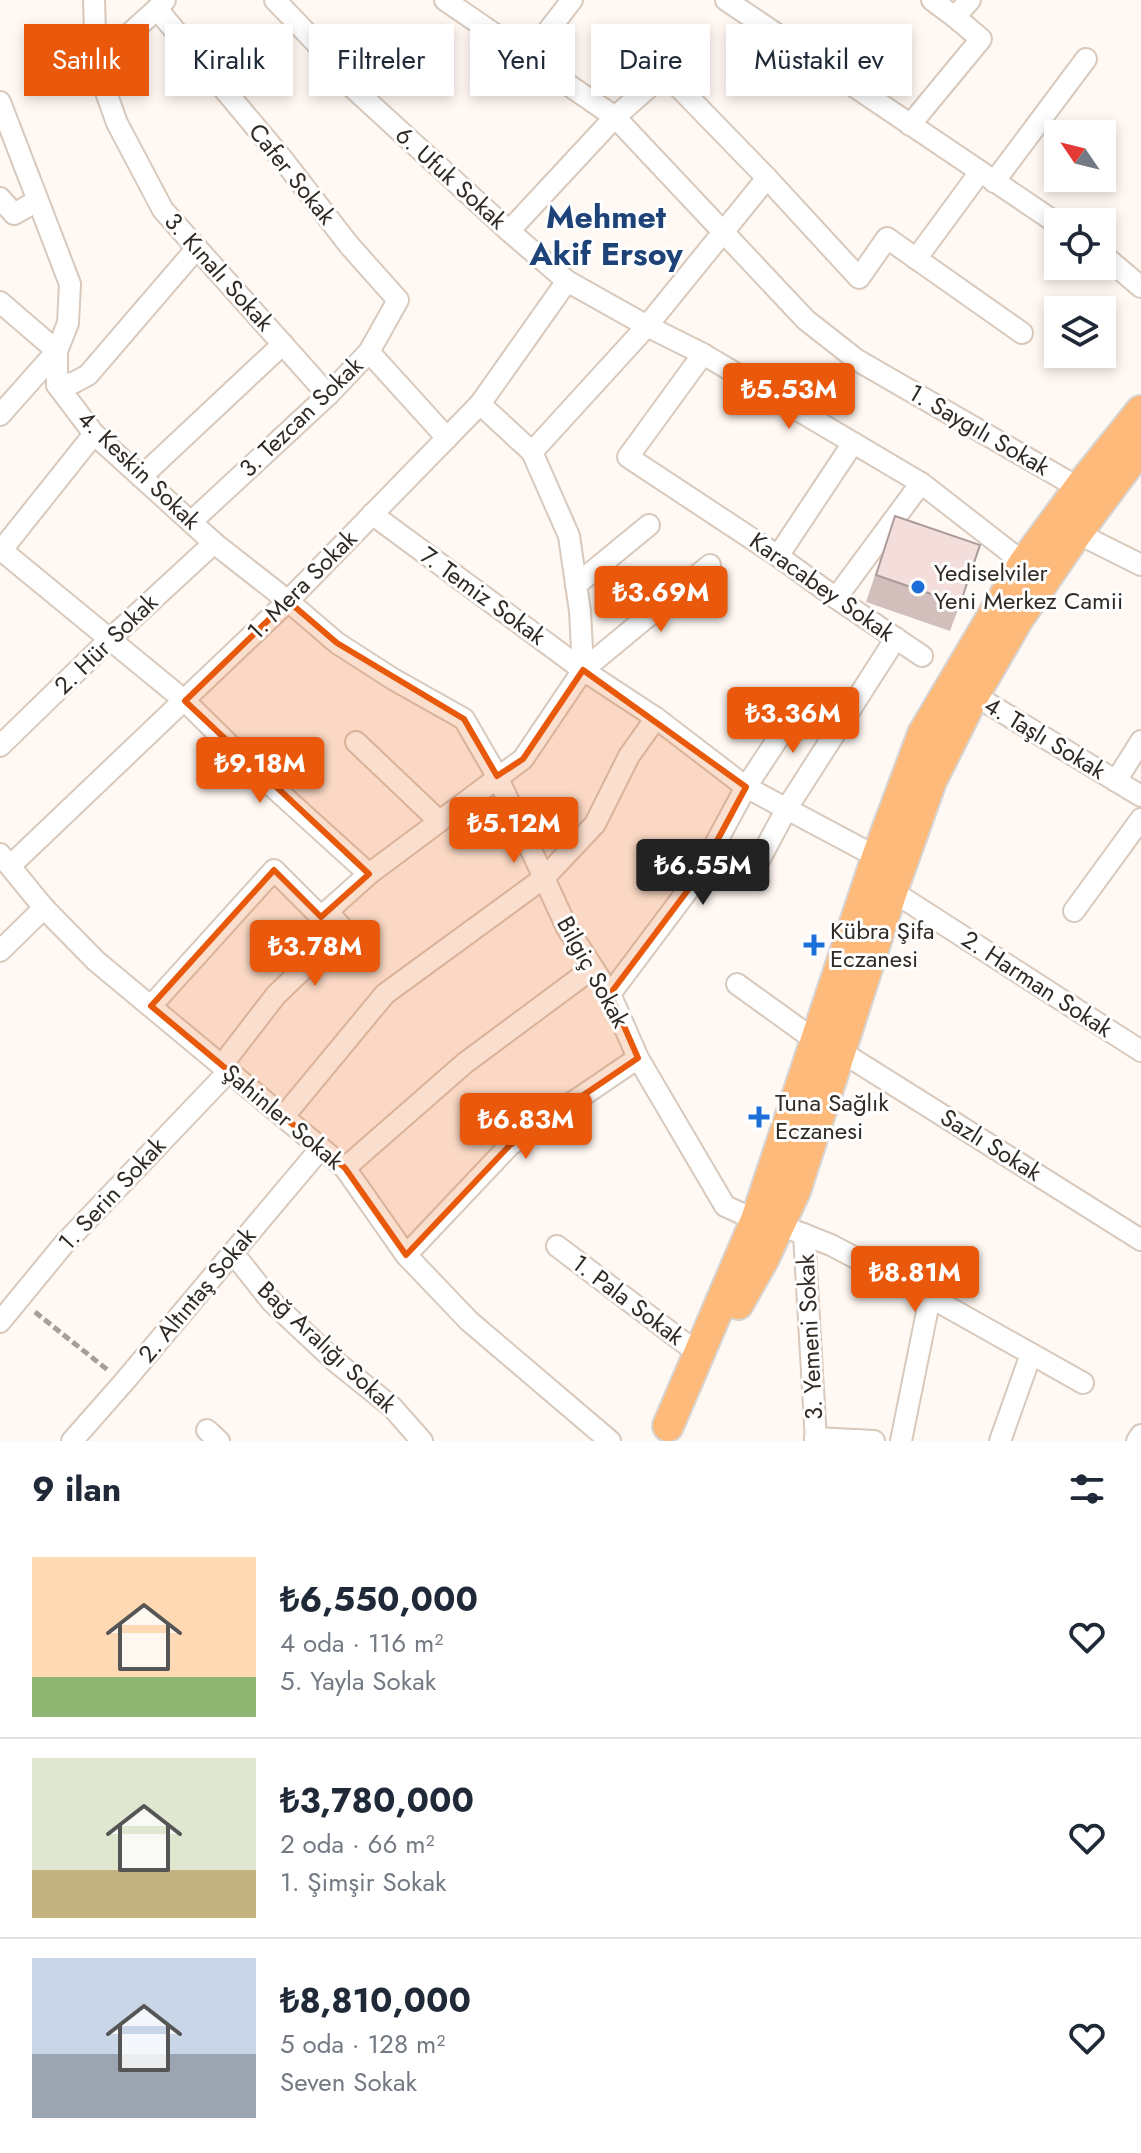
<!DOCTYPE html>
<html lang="tr">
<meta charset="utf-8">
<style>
:root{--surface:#fff;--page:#f2f2f3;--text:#1f2937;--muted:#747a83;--line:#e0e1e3;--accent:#ea580c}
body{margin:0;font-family:Jost,sans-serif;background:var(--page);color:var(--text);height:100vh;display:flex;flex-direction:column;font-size:30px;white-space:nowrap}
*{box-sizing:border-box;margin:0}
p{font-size:26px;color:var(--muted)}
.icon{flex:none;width:44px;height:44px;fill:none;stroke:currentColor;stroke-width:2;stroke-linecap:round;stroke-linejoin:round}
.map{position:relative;height:1441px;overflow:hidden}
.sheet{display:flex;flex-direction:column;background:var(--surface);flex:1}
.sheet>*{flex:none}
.banner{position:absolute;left:24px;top:24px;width:1094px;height:72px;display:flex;gap:16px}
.needle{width:52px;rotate:305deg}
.controls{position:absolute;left:1044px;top:120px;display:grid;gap:16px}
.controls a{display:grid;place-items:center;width:72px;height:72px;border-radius:0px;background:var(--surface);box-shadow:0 4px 12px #0003;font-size:40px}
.price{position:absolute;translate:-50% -68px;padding:0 18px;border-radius:8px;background:var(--accent);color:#fff;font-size:26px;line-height:52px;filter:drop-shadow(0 2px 4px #0008)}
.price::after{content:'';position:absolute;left:50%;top:48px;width:24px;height:18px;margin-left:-12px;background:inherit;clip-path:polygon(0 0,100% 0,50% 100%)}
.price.current{background:#222;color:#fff}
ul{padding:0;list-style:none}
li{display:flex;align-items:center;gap:24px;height:200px;padding:0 32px}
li+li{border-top:2px solid var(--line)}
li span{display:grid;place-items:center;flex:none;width:224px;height:160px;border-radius:0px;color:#555}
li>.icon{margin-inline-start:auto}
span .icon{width:96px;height:96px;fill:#fffc;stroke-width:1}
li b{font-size:34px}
h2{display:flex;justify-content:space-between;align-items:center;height:96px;padding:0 32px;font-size:34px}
.tag{padding:0 28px;border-radius:0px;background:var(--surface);box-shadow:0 4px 12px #0003;font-size:28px;line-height:72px}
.tag.current{background:var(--accent);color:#fff}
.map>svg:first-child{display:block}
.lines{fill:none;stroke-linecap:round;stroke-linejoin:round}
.minor-casing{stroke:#d8c9bc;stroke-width:24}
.primary-casing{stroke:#d6d5d4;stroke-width:34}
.path{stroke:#a59e99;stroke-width:5;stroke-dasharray:8 4;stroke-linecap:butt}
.minor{stroke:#fff;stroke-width:20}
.primary{stroke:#feba7a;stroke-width:30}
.wall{fill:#d2bfbc}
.building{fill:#f4dedb;stroke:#ab9b99;stroke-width:2}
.marked{fill:#e8590c;fill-opacity:0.2;stroke:#e8590c;stroke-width:6;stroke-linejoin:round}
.poi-dot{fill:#1c6ed8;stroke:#fff;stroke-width:3}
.labels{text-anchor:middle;stroke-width:6;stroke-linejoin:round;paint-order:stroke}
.street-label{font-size:24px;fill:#312b26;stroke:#fff}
.poi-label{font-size:24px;fill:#312b26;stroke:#fff;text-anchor:start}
.district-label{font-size:32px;font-weight:bold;fill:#1e4378;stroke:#fff}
</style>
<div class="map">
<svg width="1141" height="1441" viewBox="0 0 1141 1441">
<rect width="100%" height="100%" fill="#fff8f3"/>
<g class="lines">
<defs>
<g id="minor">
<polyline points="94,0 96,64 117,123 163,210 328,395"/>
<polyline points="275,0 321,48 353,88 509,231 567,281 647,326 703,354 921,483 1024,563"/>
<polyline points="445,0 615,117 806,320 857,360 1079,488"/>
<polyline points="726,0 1058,224"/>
<polyline points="932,0 955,17"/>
<polyline points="157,9 284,161 349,245 398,300 369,352 328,395 191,522"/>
<polyline points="528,57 572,0"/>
<polyline points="96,64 157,9 165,0"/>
<polyline points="0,102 70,284 68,323 57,351 0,415"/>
<polyline points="910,125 981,39 955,17 970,0"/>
<polyline points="994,182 1086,59"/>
<polyline points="0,198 14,214 37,201"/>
<polyline points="509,231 615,117 665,73 767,178 859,278 887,238 1022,333"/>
<polyline points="1102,254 1141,287"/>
<polyline points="916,259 980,172"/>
<polyline points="0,302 57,351 57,385 94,434 214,543 288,601 337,643 393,679 464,719 497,776 567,928 610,994 638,1058 725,1206 756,1220 780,1225 831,1245 930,1297 1083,1383"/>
<polyline points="369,352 447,438"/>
<polyline points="703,354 628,457 778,556 836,598 922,656"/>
<polyline points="57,385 73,383 88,375 197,248"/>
<polyline points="480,404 532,452 569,536 580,611 583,670"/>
<polyline points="532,452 647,326 767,178"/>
<polyline points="141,477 283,344"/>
<polyline points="372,514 583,670 656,718 746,787 877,857"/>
<polyline points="1077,533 1141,565"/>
<polyline points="0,549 185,701 261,776 369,874"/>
<polyline points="0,552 94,434"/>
<polyline points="778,556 853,443"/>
<polyline points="576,585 649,525"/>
<polyline points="836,598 921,483"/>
<polyline points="974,695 1141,796"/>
<polyline points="356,742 439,821"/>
<polyline points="0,746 110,639 214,543"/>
<polyline points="1116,781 1141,741"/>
<polyline points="0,854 44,908 96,961 345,1168 406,1255 469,1321 610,1441"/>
<polyline points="10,866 288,601 480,404 567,281"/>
<polyline points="756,866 787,808 896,638"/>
<polyline points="892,891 1141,1051"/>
<polyline points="1074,911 1141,819"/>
<polyline points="0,951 44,908"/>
<polyline points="737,984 816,1041"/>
<polyline points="610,994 697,878 746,787 804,699"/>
<polyline points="151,1006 274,870 321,917 369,874 523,759 583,670 710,565"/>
<polyline points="840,1051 1141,1240"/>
<polyline points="222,1065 276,995 344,930 327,911"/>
<polyline points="284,1116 385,994 545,877 595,824 629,756 656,718"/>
<polyline points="345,1168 465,1063 593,968"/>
<polyline points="804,1234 816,1441"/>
<polyline points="557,1246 699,1354"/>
<polyline points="233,1253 272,1302 336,1362 392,1407 422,1441"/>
<polyline points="406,1255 510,1145 638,1058"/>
<polyline points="0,1322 64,1244 229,1071"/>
<polyline points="207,1430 219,1441"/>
<polyline points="815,1438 874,1441"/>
<polyline points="72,1441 124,1382 321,1148"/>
<polyline points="901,1441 930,1297"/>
<polyline points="1000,1441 1031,1354"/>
<polyline points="1137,1441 1141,1435"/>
</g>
<g id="primary">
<polyline points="738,1304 764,1258 795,1191 892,891 931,781 974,695 1018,619 1077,533 1141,447"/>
<polyline points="668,1426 756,1220 877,857 923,734 1024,563 1079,488 1141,411"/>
</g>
</defs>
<use href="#minor" class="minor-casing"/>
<use href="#primary" class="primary-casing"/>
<polyline class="path" points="35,1312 109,1371"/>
<use href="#minor" class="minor"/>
<use href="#primary" class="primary"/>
</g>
<polygon class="wall" points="895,516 960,604 950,631 866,602"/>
<polygon class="building" points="895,516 980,545 960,604 876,575"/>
<path class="marked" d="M288,601l49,42 127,76 33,57 26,-17 60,-89 163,117 -49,91 -87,116 28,64 -128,87 -104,110 -61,-87 -194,-162 123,-136 47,47 48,-43 -184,-173z"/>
<g class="poi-dot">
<circle cx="918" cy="587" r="8"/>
<path d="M810 933h8v8h8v8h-8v8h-8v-8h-8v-8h8z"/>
<path d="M755 1105h8v8h8v8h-8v8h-8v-8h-8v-8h8z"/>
</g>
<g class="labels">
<g class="street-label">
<text transform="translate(292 174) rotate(51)" y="8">Cafer Sokak</text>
<text transform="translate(451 178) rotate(42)" y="8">6. Ufuk Sokak</text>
<text transform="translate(219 272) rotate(48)" y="8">3. Kınalı Sokak</text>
<text transform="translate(301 417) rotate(-44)" y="8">3. Tezcan Sokak</text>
<text transform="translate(979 430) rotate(30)" y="8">1. Saygılı Sokak</text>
<text transform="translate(139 470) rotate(44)" y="8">4. Keskin Sokak</text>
<text transform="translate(302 585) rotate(-45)" y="8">1. Mera Sokak</text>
<text transform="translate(822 587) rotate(35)" y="8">Karacabey Sokak</text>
<text transform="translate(483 596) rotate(36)" y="8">7. Temiz Sokak</text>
<text transform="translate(106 644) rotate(-44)" y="8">2. Hür Sokak</text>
<text transform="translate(1045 738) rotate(31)" y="8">4. Taşlı Sokak</text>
<text transform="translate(593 972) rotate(61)" y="8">Bilgiç Sokak</text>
<text transform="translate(1037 984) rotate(33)" y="8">2. Harman Sokak</text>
<text transform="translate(283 1117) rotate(40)" y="8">Şahinler Sokak</text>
<text transform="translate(991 1145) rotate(32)" y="8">Sazlı Sokak</text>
<text transform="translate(112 1194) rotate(-47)" y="8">1. Serin Sokak</text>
<text transform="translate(197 1295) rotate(-50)" y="8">2. Altıntaş Sokak</text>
<text transform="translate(628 1300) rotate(37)" y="8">1. Pala Sokak</text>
<text transform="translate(810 1337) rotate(-93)" y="8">3. Yemeni Sokak</text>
<text transform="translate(327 1347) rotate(43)" y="8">Bağ Aralığı Sokak</text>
</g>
<g class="poi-label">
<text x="934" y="581">Yediselviler<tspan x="934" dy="28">Yeni Merkez Camii</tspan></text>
<text x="830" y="939">Kübra Şifa<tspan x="830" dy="28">Eczanesi</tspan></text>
<text x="775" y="1111">Tuna Sağlık<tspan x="775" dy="28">Eczanesi</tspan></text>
</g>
<g class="district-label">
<text x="606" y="228">Mehmet<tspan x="606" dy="37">Akif Ersoy</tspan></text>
</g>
</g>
</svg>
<div class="controls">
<a><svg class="needle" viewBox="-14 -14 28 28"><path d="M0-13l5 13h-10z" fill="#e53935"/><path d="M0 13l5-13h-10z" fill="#747a83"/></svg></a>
<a><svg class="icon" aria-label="locate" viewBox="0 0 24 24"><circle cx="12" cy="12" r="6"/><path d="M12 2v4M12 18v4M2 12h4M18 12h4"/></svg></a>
<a><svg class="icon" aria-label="layers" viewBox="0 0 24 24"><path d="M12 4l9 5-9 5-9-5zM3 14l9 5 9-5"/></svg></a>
</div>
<b class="price" style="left:789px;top:431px">₺5.53M</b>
<b class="price" style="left:661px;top:634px">₺3.69M</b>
<b class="price" style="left:793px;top:755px">₺3.36M</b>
<b class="price" style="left:260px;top:805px">₺9.18M</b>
<b class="price" style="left:514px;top:865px">₺5.12M</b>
<b class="price current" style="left:703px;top:907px">₺6.55M</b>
<b class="price" style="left:315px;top:988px">₺3.78M</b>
<b class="price" style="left:526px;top:1161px">₺6.83M</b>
<b class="price" style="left:915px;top:1314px">₺8.81M</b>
<div class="banner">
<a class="tag current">Satılık</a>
<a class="tag">Kiralık</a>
<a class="tag">Filtreler</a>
<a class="tag">Yeni</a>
<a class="tag">Daire</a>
<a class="tag">Müstakil ev</a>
</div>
</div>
<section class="sheet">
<h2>9 ilan<svg class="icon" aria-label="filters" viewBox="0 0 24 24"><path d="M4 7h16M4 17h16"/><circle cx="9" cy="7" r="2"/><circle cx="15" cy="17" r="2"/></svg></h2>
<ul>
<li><span style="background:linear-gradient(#ffd9b3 75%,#8fb573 0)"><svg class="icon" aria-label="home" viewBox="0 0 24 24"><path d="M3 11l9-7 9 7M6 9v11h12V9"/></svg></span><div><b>₺6,550,000</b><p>4 oda · 116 m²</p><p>5. Yayla Sokak</p></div><svg class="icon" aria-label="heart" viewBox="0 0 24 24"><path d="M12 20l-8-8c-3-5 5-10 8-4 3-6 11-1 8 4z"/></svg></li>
<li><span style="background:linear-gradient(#dfe7d0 70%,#c2b280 0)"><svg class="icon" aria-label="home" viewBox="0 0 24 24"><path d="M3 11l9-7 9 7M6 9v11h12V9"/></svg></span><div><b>₺3,780,000</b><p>2 oda · 66 m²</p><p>1. Şimşir Sokak</p></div><svg class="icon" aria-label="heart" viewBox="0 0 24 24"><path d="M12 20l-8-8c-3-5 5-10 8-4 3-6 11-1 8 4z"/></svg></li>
<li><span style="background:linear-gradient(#c9d6e8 60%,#9aa5b1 0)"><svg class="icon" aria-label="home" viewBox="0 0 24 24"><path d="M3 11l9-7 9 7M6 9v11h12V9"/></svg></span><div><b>₺8,810,000</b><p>5 oda · 128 m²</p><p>Seven Sokak</p></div><svg class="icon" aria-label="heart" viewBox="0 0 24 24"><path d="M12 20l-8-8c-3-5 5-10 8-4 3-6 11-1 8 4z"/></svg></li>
</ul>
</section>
